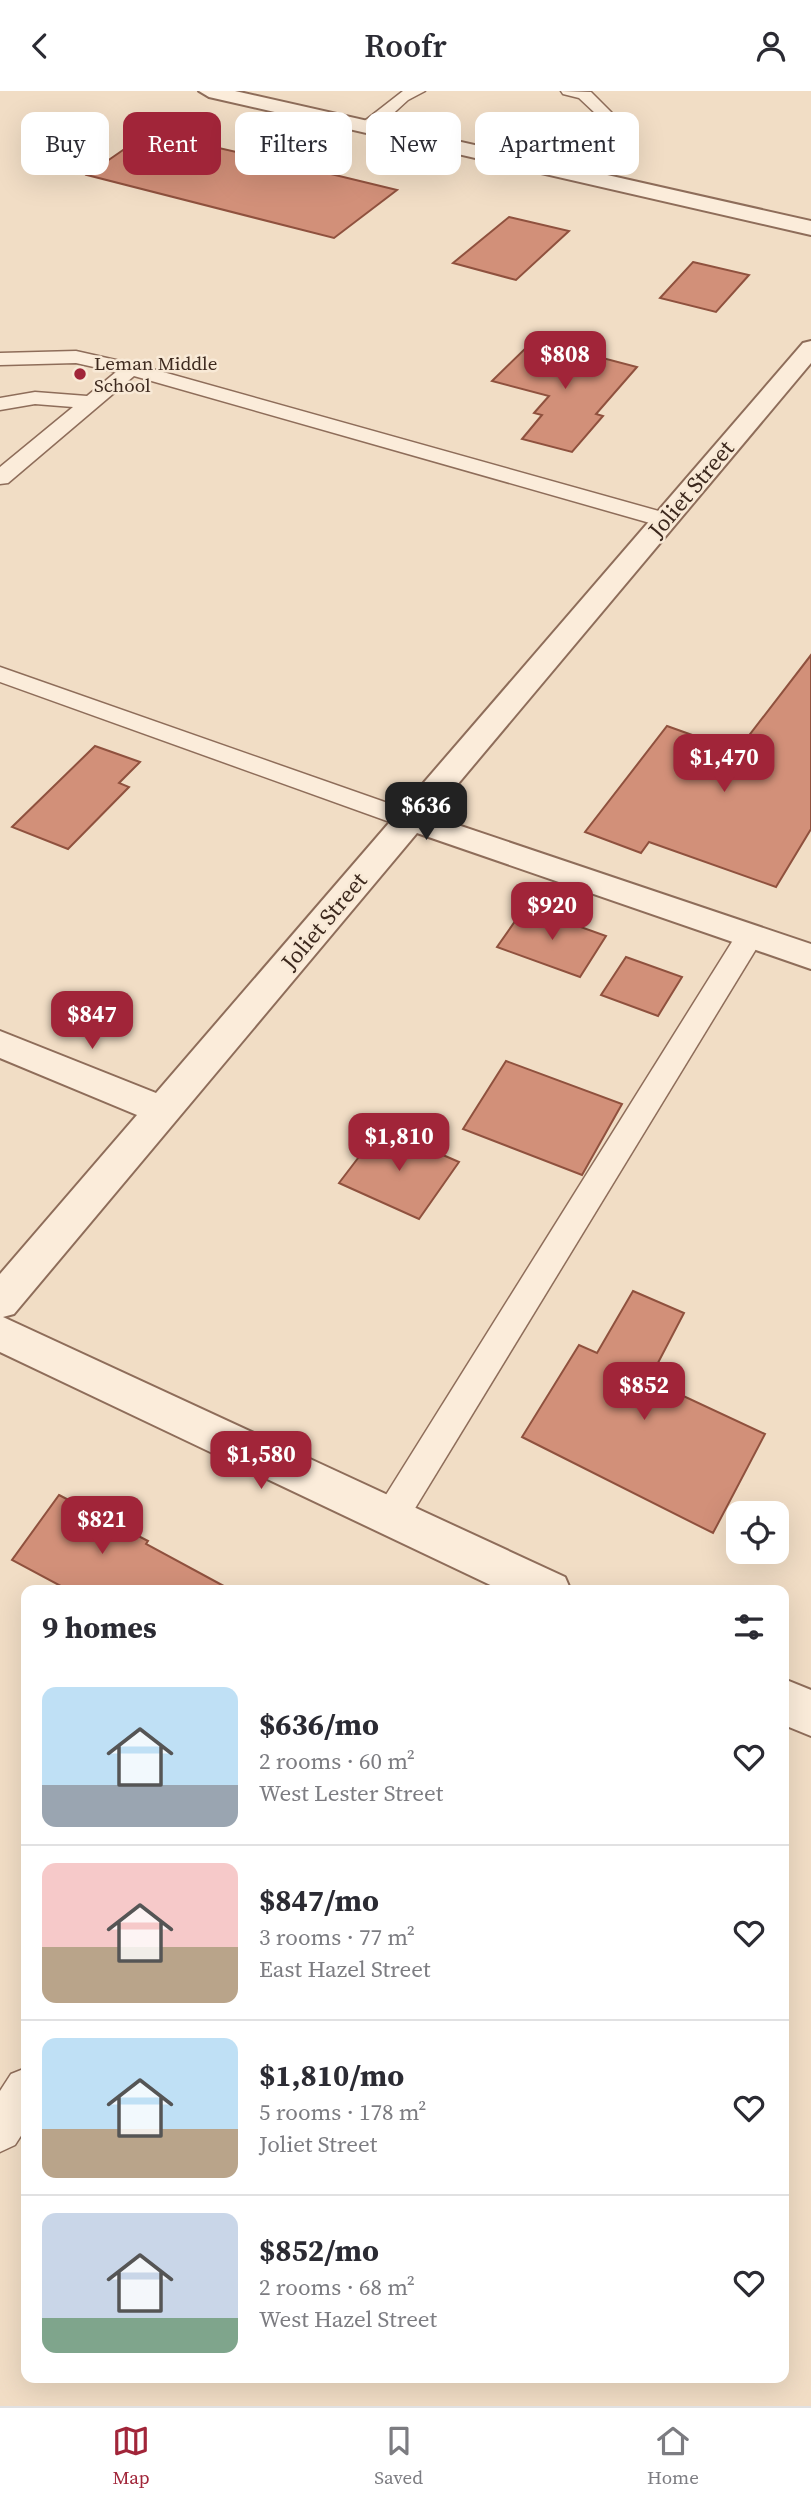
<!DOCTYPE html>
<meta charset="utf-8">
<style>
:root{--surface:#fff;--page:#f2f2f3;--text:#2b2b33;--muted:#7c7c81;--line:#e1e1e2;--accent:#a12539}
body{margin:0;font-family:"Source Serif 4",serif;background:var(--page);color:var(--text);height:100vh;display:flex;flex-direction:column;font-size:26px;white-space:nowrap}
*{box-sizing:border-box;margin:0}
p{font-size:23px;color:var(--muted)}
.icon{flex:none;width:38px;height:38px;fill:none;stroke:currentColor;stroke-width:2;stroke-linecap:round;stroke-linejoin:round}
.map{position:relative;flex:1;overflow:hidden}
.details{position:absolute;left:21px;top:1494px;width:768px;height:798px;display:flex;flex-direction:column;background:var(--surface);border-radius:14px;box-shadow:0 7px 28px #0002}
.details>*{flex:none}
.hud{position:absolute;left:21px;top:21px;width:770px;height:63px;display:flex;gap:14px}
.fabs{position:absolute;left:726px;top:1410px;display:grid;gap:14px}
.fabs a{display:grid;place-items:center;width:63px;height:63px;border-radius:14px;background:var(--surface);box-shadow:0 7px 28px #0002;font-size:35px}
.price{position:absolute;translate:-50% -60px;padding:0 16px;border-radius:14px;background:var(--accent);color:#fff;font-size:23px;line-height:46px;filter:drop-shadow(0 2px 4px #0008)}
.price::after{content:'';position:absolute;left:50%;top:42px;width:21px;height:16px;margin-left:-10px;background:inherit;clip-path:polygon(0 0,100% 0,50% 100%)}
.price.on{background:#222;color:#fff}
ul{padding:0;list-style:none}
li{display:flex;align-items:center;gap:21px;height:175px;padding:0 21px}
li+li{border-top:2px solid var(--line)}
li span{display:grid;place-items:center;flex:none;width:196px;height:140px;border-radius:14px;color:#555}
li>.icon{margin-inline-start:auto}
span .icon{width:84px;height:84px;fill:#fffc;stroke-width:1}
li b{font-size:30px}
h2{display:flex;justify-content:space-between;align-items:center;height:84px;padding:0 21px;font-size:30px}
.chip{padding:0 24px;border-radius:14px;background:var(--surface);box-shadow:0 7px 28px #0002;font-size:24px;line-height:63px}
.chip.on{background:var(--accent);color:#fff}
header{display:flex;justify-content:space-between;align-items:center;height:91px;padding:0 21px;background:var(--surface);font-size:32px;font-weight:600}
.tabs{display:flex;justify-content:space-around;align-items:center;height:98px;border-top:2px solid var(--line);background:var(--surface);font-size:19px;color:var(--muted)}
.tabs a{display:grid;justify-items:center;gap:4px}
.tabs .on{color:var(--accent)}
.map>svg:first-child{display:block}
.building{fill:#d29079;stroke:#8f513e;stroke-width:2}
.lines{fill:none;stroke-linecap:round;stroke-linejoin:round}
.service-casing{stroke:#8e6d5a;stroke-width:3}
.minor-casing{stroke:#8e6d5a;stroke-width:4}
.service{fill:#fbecda;fill-rule:evenodd}
.minor{fill:#fbecda;fill-rule:evenodd}
.poi-dot{fill:#a12539;stroke:#f8e9d6;stroke-width:2.5}
.labels{text-anchor:middle;stroke-width:5;stroke-linejoin:round;paint-order:stroke}
.far-poi-label{font-size:19px;fill:#3d291e;stroke:#f8e9d6;text-anchor:start}
.street-label{font-size:23px;fill:#3d291e;stroke:#f8e9d6}
</style>
<header><svg class="icon" aria-label="back" viewBox="0 0 24 24"><path d="M15 5l-7 7 7 7"/></svg>Roofr<svg class="icon" aria-label="person" viewBox="0 0 24 24"><circle cx="12" cy="8" r="4"/><path d="M4 21q1-7 8-7t8 7"/></svg></header>
<div class="map">
<svg width="811" height="2315" viewBox="0 0 811 2315">
<rect width="100%" height="100%" fill="#f1ddc5"/>
<g class="building">
<polygon points="149,41 298,75 397,99 334,147 87,84"/>
<polygon points="509,126 569,140 516,189 453,172"/>
<polygon points="693,171 749,184 716,221 660,207"/>
<polygon points="534,249 637,276 596,323 603,325 572,361 522,348 542,324 534,322 549,305 492,290"/>
<polygon points="811,564 811,738 776,796 649,751 641,762 585,741 667,635 737,660"/>
<polygon points="95,655 140,671 119,692 129,696 68,758 12,736"/>
<polygon points="525,816 606,845 580,886 497,856"/>
<polygon points="626,866 682,886 658,925 601,904"/>
<polygon points="506,970 622,1013 582,1084 463,1038"/>
<polygon points="381,1037 459,1071 419,1128 339,1092"/>
<polygon points="633,1200 684,1222 649,1289 765,1343 713,1442 522,1346 579,1254 597,1262"/>
<polygon points="59,1404 148,1450 146,1453 233,1500 70,1500 12,1469"/>
</g>
<g class="lines">
<defs>
<g id="service">
<polygon points="403,0 425,0 408,9 374,40 362,40 360,36 362,32"/>
<polygon points="561,0 591,1 612,22 611,49 580,87 574,88 565,83 595,48 596,23 579,7 563,3"/>
<polygon points="76,260 138,274 673,424 676,429 673,434 657,434 134,285 8,392 0,393 0,376 73,316 35,313 0,319 0,307 35,301 87,305 116,281 76,272 0,274 0,262"/>
<polygon points="0,576 419,723 423,729 419,735 410,738 401,735 0,591"/>
<polygon points="750,835 760,838 764,845 403,1437 391,1442 379,1437 373,1426 379,1415 740,838"/>
<polygon points="26,1977 26,2037 15,2054 0,2061 0,2000 11,1983"/>
</g>
<g id="minor">
<polygon points="199,0 235,0 811,130 811,144 209,6"/>
<polygon points="811,250 811,272 431,725 811,853 811,878 417,742 14,1223 3,1226 565,1486 571,1500 503,1500 0,1261 0,1183 137,1024 0,967 0,940 156,1002 803,252"/>
<polygon points="784,1588 811,1599 811,1645 784,1634"/>
</g>
</defs>
<use href="#service" class="service-casing"/>
<use href="#minor" class="minor-casing"/>
<use href="#service" class="service"/>
<use href="#minor" class="minor"/>
</g>
<circle class="poi-dot" cx="80" cy="283" r="7"/>
<g class="labels">
<g class="far-poi-label">
<text x="94" y="279">Leman Middle<tspan x="94" dy="22">School</tspan></text>
</g>
<g class="street-label">
<text transform="translate(691 398) rotate(-50)" y="8">Joliet Street</text>
<text transform="translate(324 830) rotate(-50)" y="8">Joliet Street</text>
</g>
</g>
</svg>
<div class="fabs">
<a><svg class="icon" aria-label="locate" viewBox="0 0 24 24"><circle cx="12" cy="12" r="6"/><path d="M12 2v4M12 18v4M2 12h4M18 12h4"/></svg></a>
</div>
<b class="price" style="left:565px;top:300px">$808</b>
<b class="price" style="left:724px;top:703px">$1,470</b>
<b class="price on" style="left:426px;top:751px">$636</b>
<b class="price" style="left:552px;top:851px">$920</b>
<b class="price" style="left:92px;top:960px">$847</b>
<b class="price" style="left:399px;top:1082px">$1,810</b>
<b class="price" style="left:644px;top:1331px">$852</b>
<b class="price" style="left:261px;top:1400px">$1,580</b>
<b class="price" style="left:102px;top:1465px">$821</b>
<div class="hud">
<a class="chip">Buy</a>
<a class="chip on">Rent</a>
<a class="chip">Filters</a>
<a class="chip">New</a>
<a class="chip">Apartment</a>
</div>
<section class="details">
<h2>9 homes<svg class="icon" aria-label="filters" viewBox="0 0 24 24"><path d="M4 7h16M4 17h16"/><circle cx="9" cy="7" r="2"/><circle cx="15" cy="17" r="2"/></svg></h2>
<ul>
<li><span style="background:linear-gradient(#bfe0f5 70%,#9aa5b1 0)"><svg class="icon" aria-label="home" viewBox="0 0 24 24"><path d="M3 11l9-7 9 7M6 9v11h12V9"/></svg></span><div><b>$636/mo</b><p>2 rooms · 60 m²</p><p>West Lester Street</p></div><svg class="icon" aria-label="heart" viewBox="0 0 24 24"><path d="M12 20l-8-8c-3-5 5-10 8-4 3-6 11-1 8 4z"/></svg></li>
<li><span style="background:linear-gradient(#f6c9c9 60%,#b9a48a 0)"><svg class="icon" aria-label="home" viewBox="0 0 24 24"><path d="M3 11l9-7 9 7M6 9v11h12V9"/></svg></span><div><b>$847/mo</b><p>3 rooms · 77 m²</p><p>East Hazel Street</p></div><svg class="icon" aria-label="heart" viewBox="0 0 24 24"><path d="M12 20l-8-8c-3-5 5-10 8-4 3-6 11-1 8 4z"/></svg></li>
<li><span style="background:linear-gradient(#bfe0f5 65%,#b9a48a 0)"><svg class="icon" aria-label="home" viewBox="0 0 24 24"><path d="M3 11l9-7 9 7M6 9v11h12V9"/></svg></span><div><b>$1,810/mo</b><p>5 rooms · 178 m²</p><p>Joliet Street</p></div><svg class="icon" aria-label="heart" viewBox="0 0 24 24"><path d="M12 20l-8-8c-3-5 5-10 8-4 3-6 11-1 8 4z"/></svg></li>
<li><span style="background:linear-gradient(#c9d6e8 75%,#7fa58c 0)"><svg class="icon" aria-label="home" viewBox="0 0 24 24"><path d="M3 11l9-7 9 7M6 9v11h12V9"/></svg></span><div><b>$852/mo</b><p>2 rooms · 68 m²</p><p>West Hazel Street</p></div><svg class="icon" aria-label="heart" viewBox="0 0 24 24"><path d="M12 20l-8-8c-3-5 5-10 8-4 3-6 11-1 8 4z"/></svg></li>
</ul>
</section>
</div>
<nav class="tabs">
<a class="on"><svg class="icon" aria-label="map" viewBox="0 0 24 24"><path d="M3 6l6-2 6 2 6-2v14l-6 2-6-2-6 2zM9 4v14M15 6v14"/></svg>Map</a>
<a><svg class="icon" aria-label="saved" viewBox="0 0 24 24"><path d="M7 4h10v16l-5-4-5 4z"/></svg>Saved</a>
<a><svg class="icon" aria-label="home" viewBox="0 0 24 24"><path d="M3 11l9-7 9 7M6 9v11h12V9"/></svg>Home</a>
</nav>
